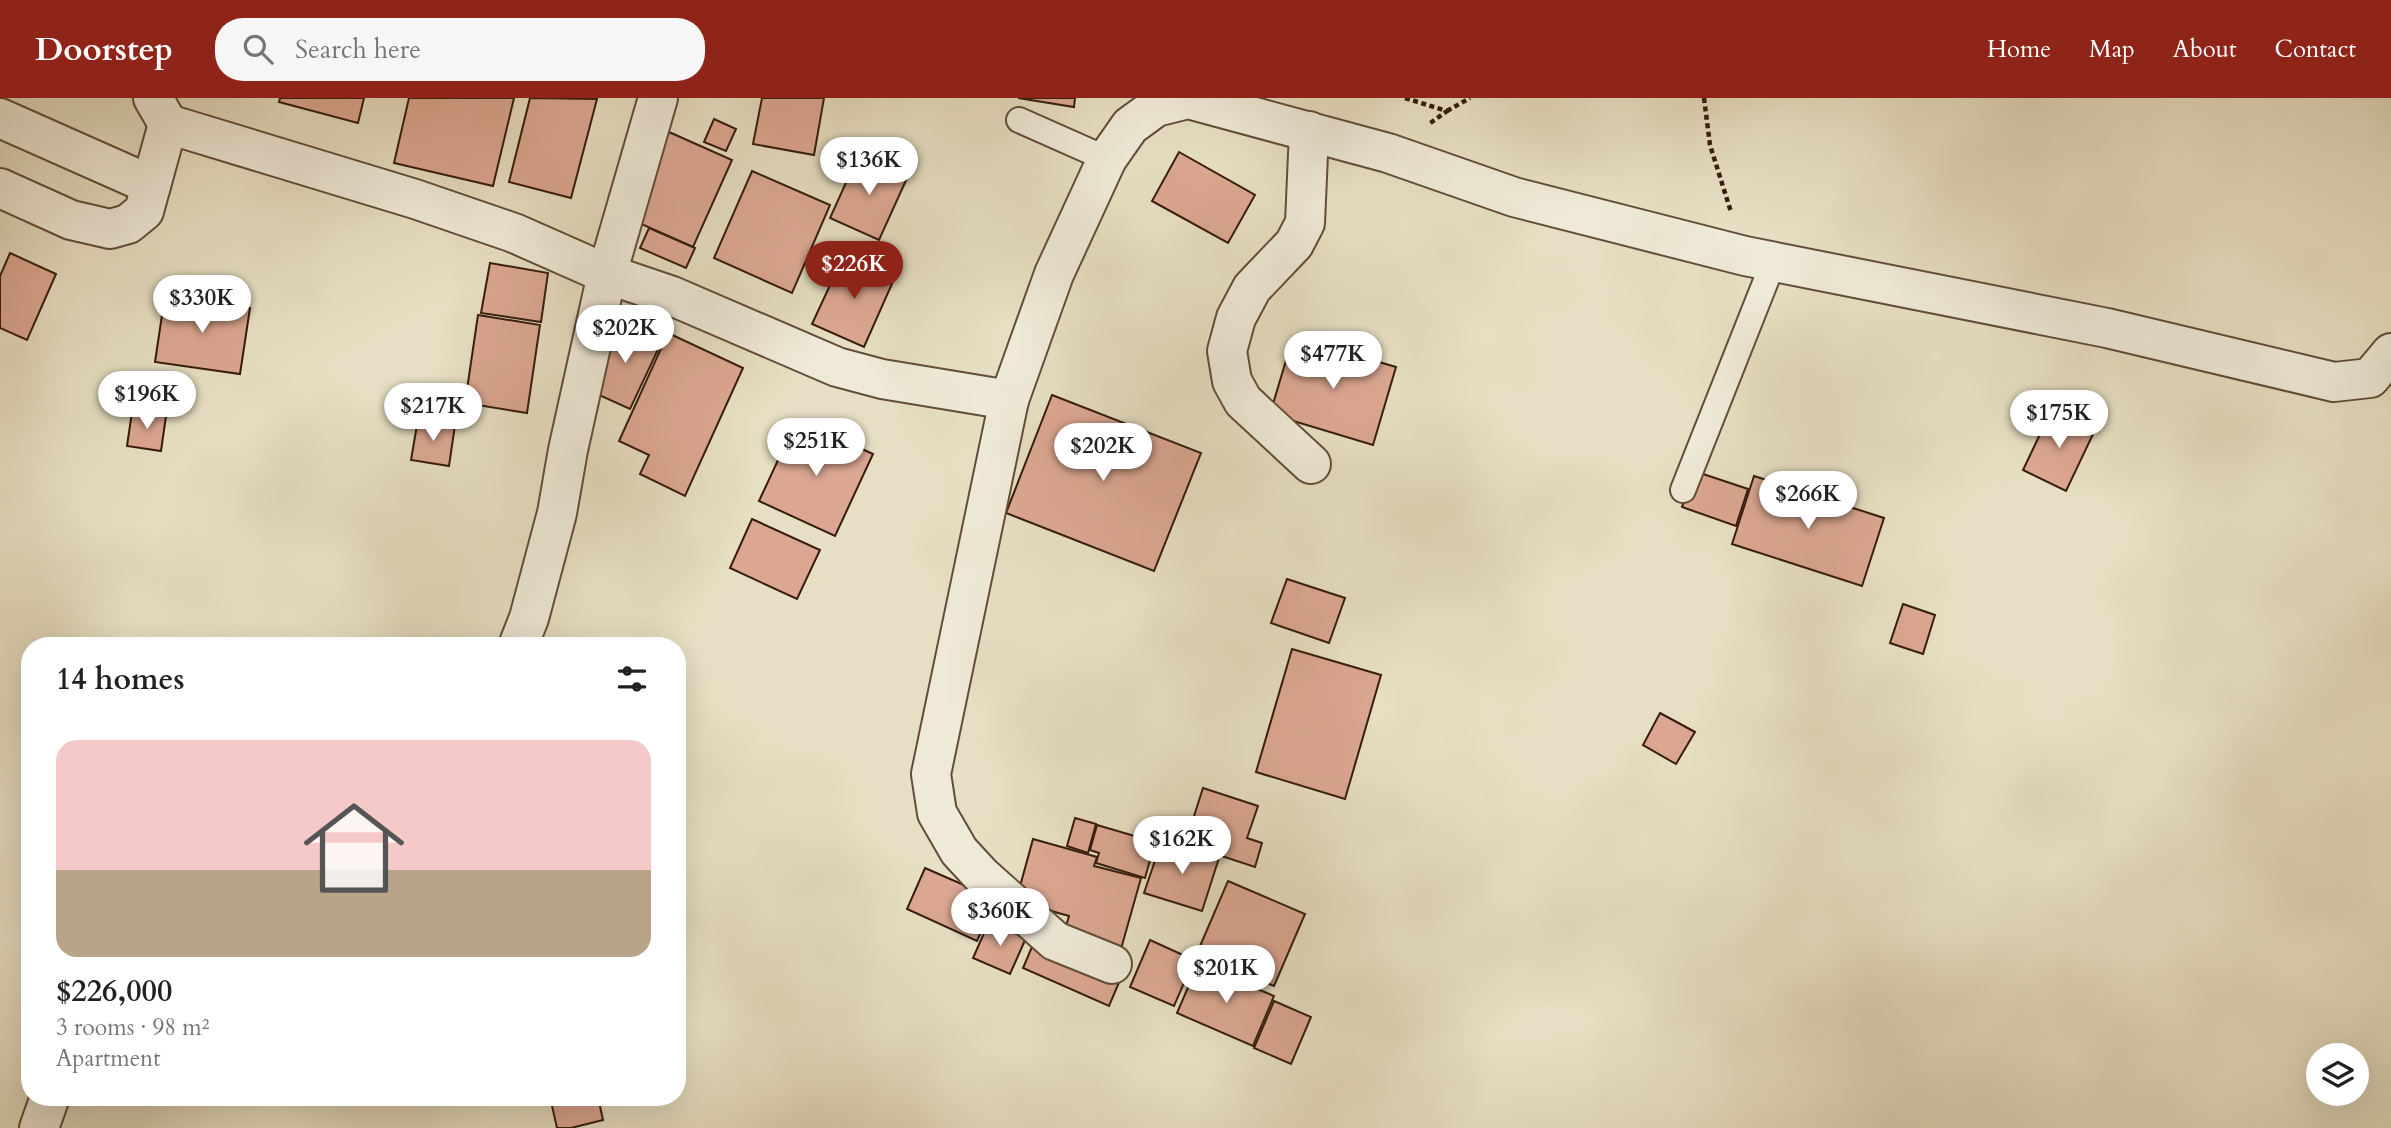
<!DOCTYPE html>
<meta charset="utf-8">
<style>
:root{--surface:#fff;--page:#f6f6f6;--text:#202124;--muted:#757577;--accent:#8f2418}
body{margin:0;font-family:Cardo,serif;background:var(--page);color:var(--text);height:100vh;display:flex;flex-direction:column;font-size:26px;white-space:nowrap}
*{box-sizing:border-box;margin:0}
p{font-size:23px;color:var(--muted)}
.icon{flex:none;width:38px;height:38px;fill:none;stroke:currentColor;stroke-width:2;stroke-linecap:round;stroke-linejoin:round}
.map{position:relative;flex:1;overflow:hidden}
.panel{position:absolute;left:21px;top:539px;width:665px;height:469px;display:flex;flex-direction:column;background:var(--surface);border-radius:28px;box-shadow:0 7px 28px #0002}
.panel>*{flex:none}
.tools{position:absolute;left:2306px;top:945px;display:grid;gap:14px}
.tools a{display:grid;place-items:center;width:63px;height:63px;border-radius:50%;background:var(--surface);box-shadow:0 7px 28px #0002;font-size:35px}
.price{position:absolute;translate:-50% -60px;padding:0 16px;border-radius:24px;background:#fff;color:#222;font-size:23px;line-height:46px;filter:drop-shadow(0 2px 4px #0008)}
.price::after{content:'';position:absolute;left:50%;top:42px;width:21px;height:16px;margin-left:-10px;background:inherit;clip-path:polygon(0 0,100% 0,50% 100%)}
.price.selected{background:var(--accent);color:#fff}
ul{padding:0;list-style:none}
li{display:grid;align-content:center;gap:14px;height:371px;padding:0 35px}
li span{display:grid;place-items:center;height:217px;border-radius:21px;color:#555}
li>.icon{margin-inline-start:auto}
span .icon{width:126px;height:126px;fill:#fffc;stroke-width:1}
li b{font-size:30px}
h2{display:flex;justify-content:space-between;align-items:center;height:84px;padding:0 35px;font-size:30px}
header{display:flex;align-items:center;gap:42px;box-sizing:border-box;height:98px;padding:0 35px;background:var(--accent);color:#fff}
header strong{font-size:33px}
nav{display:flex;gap:38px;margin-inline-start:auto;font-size:24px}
.search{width:490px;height:63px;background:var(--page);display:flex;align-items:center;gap:18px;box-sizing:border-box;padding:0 24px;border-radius:28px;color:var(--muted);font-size:26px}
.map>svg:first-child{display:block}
.building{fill:#dca792;stroke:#361c0d;stroke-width:2}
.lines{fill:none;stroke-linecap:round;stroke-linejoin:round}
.service-casing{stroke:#624d3a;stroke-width:28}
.minor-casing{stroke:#624d3a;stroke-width:42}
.tertiary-casing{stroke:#624d3a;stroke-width:42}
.path{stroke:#361c0d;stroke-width:4.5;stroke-dasharray:5 3.5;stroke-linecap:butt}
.service{stroke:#efead8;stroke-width:24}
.minor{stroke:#efead8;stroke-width:38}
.tertiary{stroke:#efead8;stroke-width:38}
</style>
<header>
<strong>Doorstep</strong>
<div class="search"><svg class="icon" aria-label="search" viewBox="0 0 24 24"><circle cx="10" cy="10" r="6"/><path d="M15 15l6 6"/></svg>Search here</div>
<nav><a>Home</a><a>Map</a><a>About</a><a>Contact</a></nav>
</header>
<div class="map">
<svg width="2391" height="1030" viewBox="0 0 2391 1030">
<rect width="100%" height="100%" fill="#e7dfc3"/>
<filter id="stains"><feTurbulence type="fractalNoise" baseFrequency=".00286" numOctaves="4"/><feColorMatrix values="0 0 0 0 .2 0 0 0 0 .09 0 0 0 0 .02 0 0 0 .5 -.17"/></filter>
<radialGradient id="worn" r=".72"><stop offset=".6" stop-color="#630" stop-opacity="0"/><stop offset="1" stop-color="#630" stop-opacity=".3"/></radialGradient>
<g class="building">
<polygon points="280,0 364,0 358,25 279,4"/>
<polygon points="409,0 514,0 493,88 394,65"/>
<polygon points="530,0 597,1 571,100 509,84"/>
<polygon points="762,0 824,0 814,57 753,46"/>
<polygon points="1018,0 1075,0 1074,9"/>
<polygon points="714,21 736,31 726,53 704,44"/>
<polygon points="669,34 732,62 693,149 630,121"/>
<polygon points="1179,54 1255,97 1228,145 1152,103"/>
<polygon points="859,56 908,78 879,142 830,120"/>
<polygon points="752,73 830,107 792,195 714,160"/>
<polygon points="649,130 695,150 686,170 640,150"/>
<polygon points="10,155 56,176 27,242 0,230 0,178"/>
<polygon points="844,157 895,179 864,249 812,226"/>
<polygon points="490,165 548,175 541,224 481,215"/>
<polygon points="165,197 250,210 240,276 155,264"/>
<polygon points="478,217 540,227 527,315 465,305"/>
<polygon points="620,223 662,243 630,311 588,292"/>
<polygon points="668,235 743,270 685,398 640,376 649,357 619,343"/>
<polygon points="1293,239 1396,269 1373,347 1270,316"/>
<polygon points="1052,297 1201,355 1154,473 1006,415"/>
<polygon points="2052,311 2095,332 2066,393 2023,372"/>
<polygon points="132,314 166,318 161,353 127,348"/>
<polygon points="418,321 455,327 449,368 411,362"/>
<polygon points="797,321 873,356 835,438 759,403"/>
<polygon points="1694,373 1748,391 1736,428 1682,409"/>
<polygon points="1754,378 1884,420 1862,488 1732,446"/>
<polygon points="752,421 820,452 797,501 730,470"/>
<polygon points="1287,481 1345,500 1329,545 1271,525"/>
<polygon points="1903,506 1935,517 1923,556 1890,545"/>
<polygon points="1292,551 1381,577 1345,701 1256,674"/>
<polygon points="1660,615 1695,634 1676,666 1643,647"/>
<polygon points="1203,690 1258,708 1247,740 1262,745 1255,769 1185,746"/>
<polygon points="1075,720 1096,726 1088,755 1067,748"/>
<polygon points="1097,727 1155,744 1145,780 1096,765 1099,755 1090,752"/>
<polygon points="1033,741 1097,759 1094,768 1141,780 1119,858 1062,842 1069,818 1016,803"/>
<polygon points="1162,742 1219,760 1202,813 1144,795"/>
<polygon points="925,770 996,801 977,843 907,811"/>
<polygon points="1228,783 1305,816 1274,888 1197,855"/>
<polygon points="989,824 1026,840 1010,876 973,860"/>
<polygon points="1037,837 1123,875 1109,908 1023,870"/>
<polygon points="1150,842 1194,862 1174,908 1130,889"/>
<polygon points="1198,866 1274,898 1253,948 1177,915"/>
<polygon points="1274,903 1311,919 1291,966 1254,950"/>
<polygon points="550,999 598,999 603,1022 571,1030 557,1030"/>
</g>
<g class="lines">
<defs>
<g id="service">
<polyline points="1019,22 1107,61"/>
<polyline points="1683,392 1773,165"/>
</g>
<g id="minor">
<polyline points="0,20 151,87"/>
<polyline points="1309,33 1305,125 1294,146 1252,190 1236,220 1227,253 1232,283 1243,303 1311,366"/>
<polyline points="0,90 71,122 110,131 128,126 144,113 168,26"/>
<polyline points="1009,302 931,676 937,715 959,753 982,778 1055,843 1112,866"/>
<polyline points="518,548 529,520 557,415 568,352 607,176 658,0"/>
<polyline points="39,1030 50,999"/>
</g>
<polyline id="tertiary" points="153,0 168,26 415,101 514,135 607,176 672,198 837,269 882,281 1009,302 1054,176 1107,61 1130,28 1156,9 1188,1 1388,55 1514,99 1745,158 2107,230 2334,284 2370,280 2391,255"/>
</defs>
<use href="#service" class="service-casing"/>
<use href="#minor" class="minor-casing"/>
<use href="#tertiary" class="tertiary-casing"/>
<g class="path">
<polyline points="1405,0 1447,13 1429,26"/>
<polyline points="1704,0 1710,47 1731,114"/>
<polyline points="1447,13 1470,0"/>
</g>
<use href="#service" class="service"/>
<use href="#minor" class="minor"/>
<use href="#tertiary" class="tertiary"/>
</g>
<rect width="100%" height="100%" filter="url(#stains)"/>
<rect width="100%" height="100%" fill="url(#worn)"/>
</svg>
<div class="tools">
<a><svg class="icon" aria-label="layers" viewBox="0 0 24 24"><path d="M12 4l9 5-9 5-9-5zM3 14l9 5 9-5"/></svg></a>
</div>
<b class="price" style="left:869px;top:99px">$136K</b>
<b class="price selected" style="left:854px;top:203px">$226K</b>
<b class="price" style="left:202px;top:237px">$330K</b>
<b class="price" style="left:625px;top:267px">$202K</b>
<b class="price" style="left:1333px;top:293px">$477K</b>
<b class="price" style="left:147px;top:333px">$196K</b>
<b class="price" style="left:433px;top:345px">$217K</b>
<b class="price" style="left:2059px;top:352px">$175K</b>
<b class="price" style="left:816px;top:380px">$251K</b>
<b class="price" style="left:1103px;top:385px">$202K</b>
<b class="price" style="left:1808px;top:433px">$266K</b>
<b class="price" style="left:1182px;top:778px">$162K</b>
<b class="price" style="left:1000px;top:850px">$360K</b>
<b class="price" style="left:1226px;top:907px">$201K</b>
<section class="panel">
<h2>14 homes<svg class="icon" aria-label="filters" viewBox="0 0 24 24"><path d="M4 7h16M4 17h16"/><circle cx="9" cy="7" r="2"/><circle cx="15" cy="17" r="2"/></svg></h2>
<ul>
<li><span style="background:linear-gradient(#f6c9c9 60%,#b9a48a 0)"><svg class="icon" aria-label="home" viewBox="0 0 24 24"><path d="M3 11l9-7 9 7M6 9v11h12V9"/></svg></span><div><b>$226,000</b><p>3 rooms · 98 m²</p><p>Apartment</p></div></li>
</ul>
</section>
</div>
